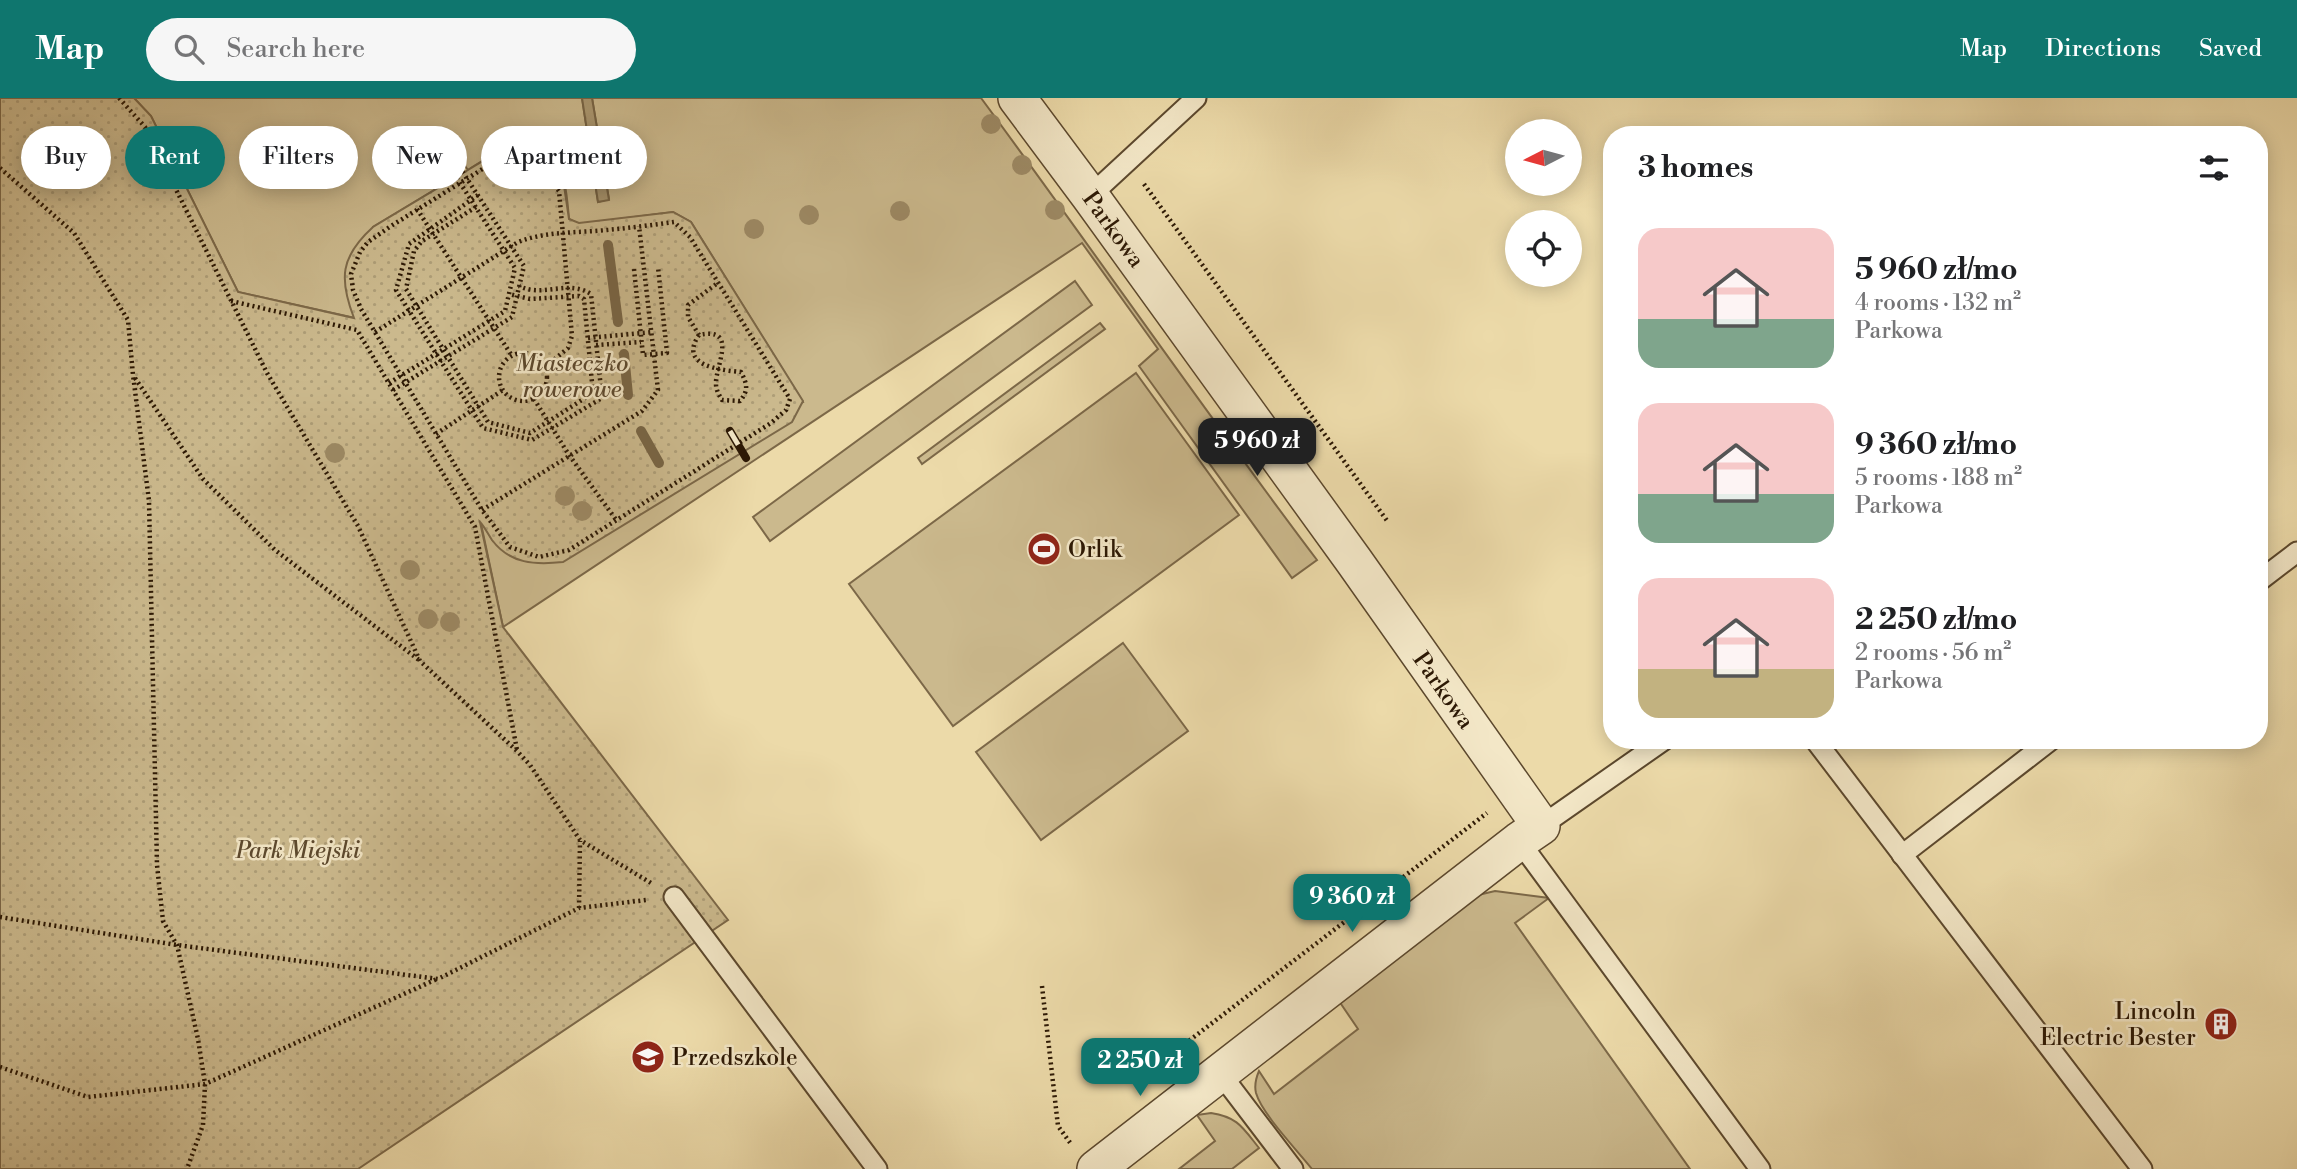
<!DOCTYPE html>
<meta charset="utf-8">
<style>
:root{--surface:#fff;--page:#f6f6f6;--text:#202124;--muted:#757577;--accent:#0f766e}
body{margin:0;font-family:"Libre Bodoni",serif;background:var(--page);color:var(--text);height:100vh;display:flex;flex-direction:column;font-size:26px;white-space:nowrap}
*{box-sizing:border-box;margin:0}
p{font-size:23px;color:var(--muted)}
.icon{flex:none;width:38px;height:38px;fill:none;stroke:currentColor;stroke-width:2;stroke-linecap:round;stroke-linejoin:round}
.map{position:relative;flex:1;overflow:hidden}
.side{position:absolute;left:1603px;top:28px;width:665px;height:623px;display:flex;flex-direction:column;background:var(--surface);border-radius:28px;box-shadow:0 4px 18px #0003}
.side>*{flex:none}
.guide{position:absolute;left:21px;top:28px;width:665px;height:63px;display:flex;gap:14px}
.needle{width:46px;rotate:264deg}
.controls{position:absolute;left:1505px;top:21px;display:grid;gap:14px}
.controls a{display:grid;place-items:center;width:77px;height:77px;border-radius:50%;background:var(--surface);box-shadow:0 4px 18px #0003;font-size:35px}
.price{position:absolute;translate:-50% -60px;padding:0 16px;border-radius:14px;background:var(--accent);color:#fff;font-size:23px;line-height:46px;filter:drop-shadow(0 2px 4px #0008)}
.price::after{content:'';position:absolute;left:50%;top:42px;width:21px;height:16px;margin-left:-10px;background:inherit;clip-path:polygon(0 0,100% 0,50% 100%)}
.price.on{background:#222;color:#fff}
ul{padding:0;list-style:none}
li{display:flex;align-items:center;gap:21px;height:175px;padding:0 35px}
li span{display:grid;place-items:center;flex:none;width:196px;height:140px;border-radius:21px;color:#555}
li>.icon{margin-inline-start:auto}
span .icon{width:84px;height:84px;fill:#fffc;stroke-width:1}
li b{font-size:30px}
h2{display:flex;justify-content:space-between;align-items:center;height:84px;padding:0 35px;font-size:30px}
.chip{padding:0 24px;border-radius:32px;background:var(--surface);box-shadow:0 4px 18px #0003;font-size:24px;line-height:63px}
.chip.on{background:var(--accent);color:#fff}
header{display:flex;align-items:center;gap:42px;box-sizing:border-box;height:98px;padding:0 35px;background:var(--accent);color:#fff}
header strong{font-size:33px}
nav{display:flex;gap:38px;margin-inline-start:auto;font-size:24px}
.search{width:490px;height:63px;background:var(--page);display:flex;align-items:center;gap:18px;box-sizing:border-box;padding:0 24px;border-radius:38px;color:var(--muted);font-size:26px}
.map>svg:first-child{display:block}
.green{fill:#cbb98d;stroke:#7c6848;stroke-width:2}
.park{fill:url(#park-dots);stroke:#7c6848;stroke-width:2}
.water{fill:url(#water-ripples);stroke:#786545;stroke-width:2}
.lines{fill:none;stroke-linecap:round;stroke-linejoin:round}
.stream{stroke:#786545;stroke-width:10}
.lane-casing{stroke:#5c482d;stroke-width:23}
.street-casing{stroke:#5c482d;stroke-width:40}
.path{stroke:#2c1804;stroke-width:4.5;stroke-dasharray:2 3.5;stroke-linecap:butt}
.lane{stroke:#f3e7c7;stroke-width:19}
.street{stroke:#f3e7c7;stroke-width:37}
.rail-casing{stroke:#2c1804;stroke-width:8}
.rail{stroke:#f3e7c7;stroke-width:5;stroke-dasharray:16;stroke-linecap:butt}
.tree{fill:#9d8a65}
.labels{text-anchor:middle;stroke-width:5;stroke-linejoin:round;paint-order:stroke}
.street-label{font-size:23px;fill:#2c1804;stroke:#f3e7c7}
.park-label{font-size:23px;font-style:italic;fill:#5c482d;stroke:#f3e7c7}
.poi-label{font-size:23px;fill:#2c1804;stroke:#f3e7c7;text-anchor:start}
</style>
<header>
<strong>Map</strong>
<div class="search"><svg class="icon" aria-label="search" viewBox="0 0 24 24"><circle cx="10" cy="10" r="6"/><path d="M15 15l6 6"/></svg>Search here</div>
<nav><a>Map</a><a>Directions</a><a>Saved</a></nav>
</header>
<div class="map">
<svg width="2297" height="1071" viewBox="0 0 2297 1071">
<defs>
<pattern id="park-dots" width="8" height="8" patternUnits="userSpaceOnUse" patternTransform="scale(1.75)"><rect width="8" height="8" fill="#cbb98d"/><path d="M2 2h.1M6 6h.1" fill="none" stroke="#ae9e78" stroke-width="1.8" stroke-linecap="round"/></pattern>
<pattern id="water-ripples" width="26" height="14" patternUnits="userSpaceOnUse" patternTransform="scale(1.75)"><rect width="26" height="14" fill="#ab9871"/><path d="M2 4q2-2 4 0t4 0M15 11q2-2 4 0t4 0" fill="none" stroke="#8b7b5b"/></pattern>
</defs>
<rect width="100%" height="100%" fill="#ecdaa9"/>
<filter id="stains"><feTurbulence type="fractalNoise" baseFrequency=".00286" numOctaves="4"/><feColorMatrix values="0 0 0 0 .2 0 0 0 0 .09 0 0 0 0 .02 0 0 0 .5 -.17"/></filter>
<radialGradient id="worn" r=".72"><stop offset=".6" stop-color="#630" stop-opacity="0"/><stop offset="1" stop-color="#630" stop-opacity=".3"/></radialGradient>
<g class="green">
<path d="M134,0h448l16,104 11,-3 -17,-101h389c113,153 221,310 336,462l-25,18 -153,-212 19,-17 -76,-106 -579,384 -23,-108 13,22 310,-139 -112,-180 -18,-10 -94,12 -10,-5c-1,-12 -2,-26 -5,-38 -3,-8 -14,-19 -22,-23 -32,-18 -47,-5 -74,12l-3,-4 -22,-11 -6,16 17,7 -81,49 -18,91 -117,-26 -87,-176z"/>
<polygon points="1075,183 1092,207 770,443 753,419"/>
<polygon points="1100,225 1105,231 922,366 918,360"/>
<polygon points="1136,275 1239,417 953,628 849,486"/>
<polygon points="1123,545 1188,633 1041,742 976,654"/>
<path d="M1495,793l54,7 -34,25 175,246h-378c-15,-19 -50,-55 -56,-76 -2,-8 0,-15 3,-22l15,23 84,-65 -19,-28 135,-105z"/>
<path d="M1211,1015c27,4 32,15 48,35l-27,21h-53l36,-28 -18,-26z"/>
</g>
<path class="park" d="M0,0h134l17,18 87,176 116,26c-15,-39 -14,-61 19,-91l125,-75 14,-3h15l20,12 16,18 6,40 10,4 94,-11 18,10 112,179 -11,21 -229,140c-28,3 -53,2 -71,-22 -4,-6 -8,-14 -12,-18l23,105 225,293 -370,249h-358z"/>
<polygon class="water" points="582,0 592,0 609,102 598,104"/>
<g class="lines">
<g class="stream">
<polyline points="608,147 618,224"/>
<polyline points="624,256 628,297"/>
<polyline points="641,333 659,365"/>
</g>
<defs>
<g id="lane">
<polyline points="1090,98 1196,0"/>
<polyline points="2259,483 2297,454"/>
<polyline points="1815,642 2142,1071"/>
<polyline points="1541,728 1664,642"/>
<polyline points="1519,743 1760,1071"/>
<polyline points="1902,757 2051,642"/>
<polyline points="674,799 877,1071"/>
<polyline points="1220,975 1293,1071"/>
</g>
<polyline id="street" points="1017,0 1090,98 1354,463 1541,728 1519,743 1096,1071"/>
</defs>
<use href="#lane" class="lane-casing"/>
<use href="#street" class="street-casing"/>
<g class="path">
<polyline points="119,0 145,29 267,275 358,428 420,563 517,653 530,667 580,742 651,785"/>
<polyline points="0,70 74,135 128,222 133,277 149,403 157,767 163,823 177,847 198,941 205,986 203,1027 187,1071"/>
<polyline points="1144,86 1388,424"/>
<path d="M478,97l-69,49 -13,46 87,138 49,12 70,-42 -11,-104c-24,-15 -48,4 -72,-8"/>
<polyline points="476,109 422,143 414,153 406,191 488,324 530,335 593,295 584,201 579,198 530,201 509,196"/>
<polyline points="417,111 512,258"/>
<polyline points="634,171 643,257 667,255 658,169"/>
<polyline points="231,203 357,232 475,429 517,652"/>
<path d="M375,234l143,-90c29,-11 59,-9 89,-12 22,-2 45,-5 67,-8l16,15 100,162 -4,11 -15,13 -202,127 -30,7 -29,-10 -28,-37 -121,-201 -8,-19 -2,-16 9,-22 8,-10 23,-16 98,-61 21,-7h17l11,6 21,27 13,145 -4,12 -23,19"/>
<path d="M699,237c-21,31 21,35 42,37 6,12 8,18 -1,29l-18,-1c-3,-5 -6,-10 -6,-16 -1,-17 23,-58 -17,-49l-11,-18v-12l31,-23"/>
<polyline points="588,240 653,234"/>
<polyline points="596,247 641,244"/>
<circle cx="523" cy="279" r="24"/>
<polyline points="135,280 203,381 275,452 419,562"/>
<polyline points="389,285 505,213 515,170 453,74 438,68"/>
<polyline points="393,292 512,219 524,168 460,70 441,63"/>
<polyline points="534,301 569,357 617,423"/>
<polyline points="436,336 503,292"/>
<polyline points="482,412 642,313 658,292 639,128"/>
<polyline points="579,810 580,743"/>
<polyline points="0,819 177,847 438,881 579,810 646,802"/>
<polyline points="1042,888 1058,1028 1071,1046"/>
<polyline points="1186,952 1186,945 1487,715"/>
<polyline points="0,969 88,999 205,986 437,881"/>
</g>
<use href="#lane" class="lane"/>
<use href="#street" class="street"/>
<defs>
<polyline id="rail" points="730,333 746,360"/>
</defs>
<use href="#rail" class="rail-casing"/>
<use href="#rail" class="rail"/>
</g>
<g class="tree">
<circle cx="991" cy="26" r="10"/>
<circle cx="1022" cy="67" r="10"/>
<circle cx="1055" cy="112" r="10"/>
<circle cx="900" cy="113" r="10"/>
<circle cx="809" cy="117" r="10"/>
<circle cx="754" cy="131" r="10"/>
<circle cx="335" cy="355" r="10"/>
<circle cx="565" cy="398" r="10"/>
<circle cx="582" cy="413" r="10"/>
<circle cx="410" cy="472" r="10"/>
<circle cx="428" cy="521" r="10"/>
<circle cx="450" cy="524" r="10"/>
</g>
<defs>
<symbol id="stadium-disc" viewBox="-11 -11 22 22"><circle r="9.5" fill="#8f2418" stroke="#f3e7c7"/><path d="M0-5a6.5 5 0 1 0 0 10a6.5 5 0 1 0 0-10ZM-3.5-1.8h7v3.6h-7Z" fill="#fff"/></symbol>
<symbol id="building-disc" viewBox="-11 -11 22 22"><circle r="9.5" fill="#8f2418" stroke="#f3e7c7"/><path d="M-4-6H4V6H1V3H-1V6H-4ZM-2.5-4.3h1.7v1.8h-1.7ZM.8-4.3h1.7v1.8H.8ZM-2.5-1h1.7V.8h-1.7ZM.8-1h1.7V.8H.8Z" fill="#fff"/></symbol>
<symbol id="school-disc" viewBox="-11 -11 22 22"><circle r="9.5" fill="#8f2418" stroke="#f3e7c7"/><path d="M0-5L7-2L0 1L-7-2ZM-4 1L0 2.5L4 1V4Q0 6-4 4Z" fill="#fff"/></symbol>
</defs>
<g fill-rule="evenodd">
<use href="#stadium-disc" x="1025" y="432" width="38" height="38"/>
<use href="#building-disc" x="2202" y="907" width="38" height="38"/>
<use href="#school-disc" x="629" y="940" width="38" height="38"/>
</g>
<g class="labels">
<g class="street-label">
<text transform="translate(1114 131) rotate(54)" y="8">Parkowa</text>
<text transform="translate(1444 592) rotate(55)" y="8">Parkowa</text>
</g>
<g class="park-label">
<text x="572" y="273">Miasteczko<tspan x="572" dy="26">rowerowe</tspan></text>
<text x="298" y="760">Park Miejski</text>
</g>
<g class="poi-label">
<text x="1068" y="459">Orlik</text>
<text x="2196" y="921" text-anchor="end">Lincoln<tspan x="2196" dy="26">Electric Bester</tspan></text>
<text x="672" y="967">Przedszkole</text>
</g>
</g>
<rect width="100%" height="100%" filter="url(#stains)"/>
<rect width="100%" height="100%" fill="url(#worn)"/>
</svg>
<div class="controls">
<a><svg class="needle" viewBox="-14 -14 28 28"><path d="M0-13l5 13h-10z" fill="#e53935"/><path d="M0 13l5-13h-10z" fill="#757577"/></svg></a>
<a><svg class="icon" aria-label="locate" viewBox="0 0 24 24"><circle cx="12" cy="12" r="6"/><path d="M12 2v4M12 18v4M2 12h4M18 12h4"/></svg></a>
</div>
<b class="price on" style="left:1257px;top:380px">5 960 zł</b>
<b class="price" style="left:1352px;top:836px">9 360 zł</b>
<b class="price" style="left:1140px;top:1000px">2 250 zł</b>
<div class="guide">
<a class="chip">Buy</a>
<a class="chip on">Rent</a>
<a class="chip">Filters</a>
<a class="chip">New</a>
<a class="chip">Apartment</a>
</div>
<section class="side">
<h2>3 homes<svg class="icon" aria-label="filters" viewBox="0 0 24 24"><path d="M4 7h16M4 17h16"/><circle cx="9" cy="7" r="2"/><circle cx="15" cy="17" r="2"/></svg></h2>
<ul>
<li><span style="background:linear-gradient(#f6c9c9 65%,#7fa58c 0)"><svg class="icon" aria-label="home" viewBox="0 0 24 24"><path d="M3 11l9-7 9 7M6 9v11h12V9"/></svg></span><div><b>5 960 zł/mo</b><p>4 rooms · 132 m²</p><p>Parkowa</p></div></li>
<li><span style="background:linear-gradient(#f6c9c9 65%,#7fa58c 0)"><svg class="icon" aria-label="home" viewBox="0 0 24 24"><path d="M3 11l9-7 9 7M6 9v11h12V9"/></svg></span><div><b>9 360 zł/mo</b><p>5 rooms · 188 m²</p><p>Parkowa</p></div></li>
<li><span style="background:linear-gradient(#f6c9c9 65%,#c2b280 0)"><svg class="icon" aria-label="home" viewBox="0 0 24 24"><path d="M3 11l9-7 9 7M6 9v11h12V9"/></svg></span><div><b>2 250 zł/mo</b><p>2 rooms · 56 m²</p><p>Parkowa</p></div></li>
</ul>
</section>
</div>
